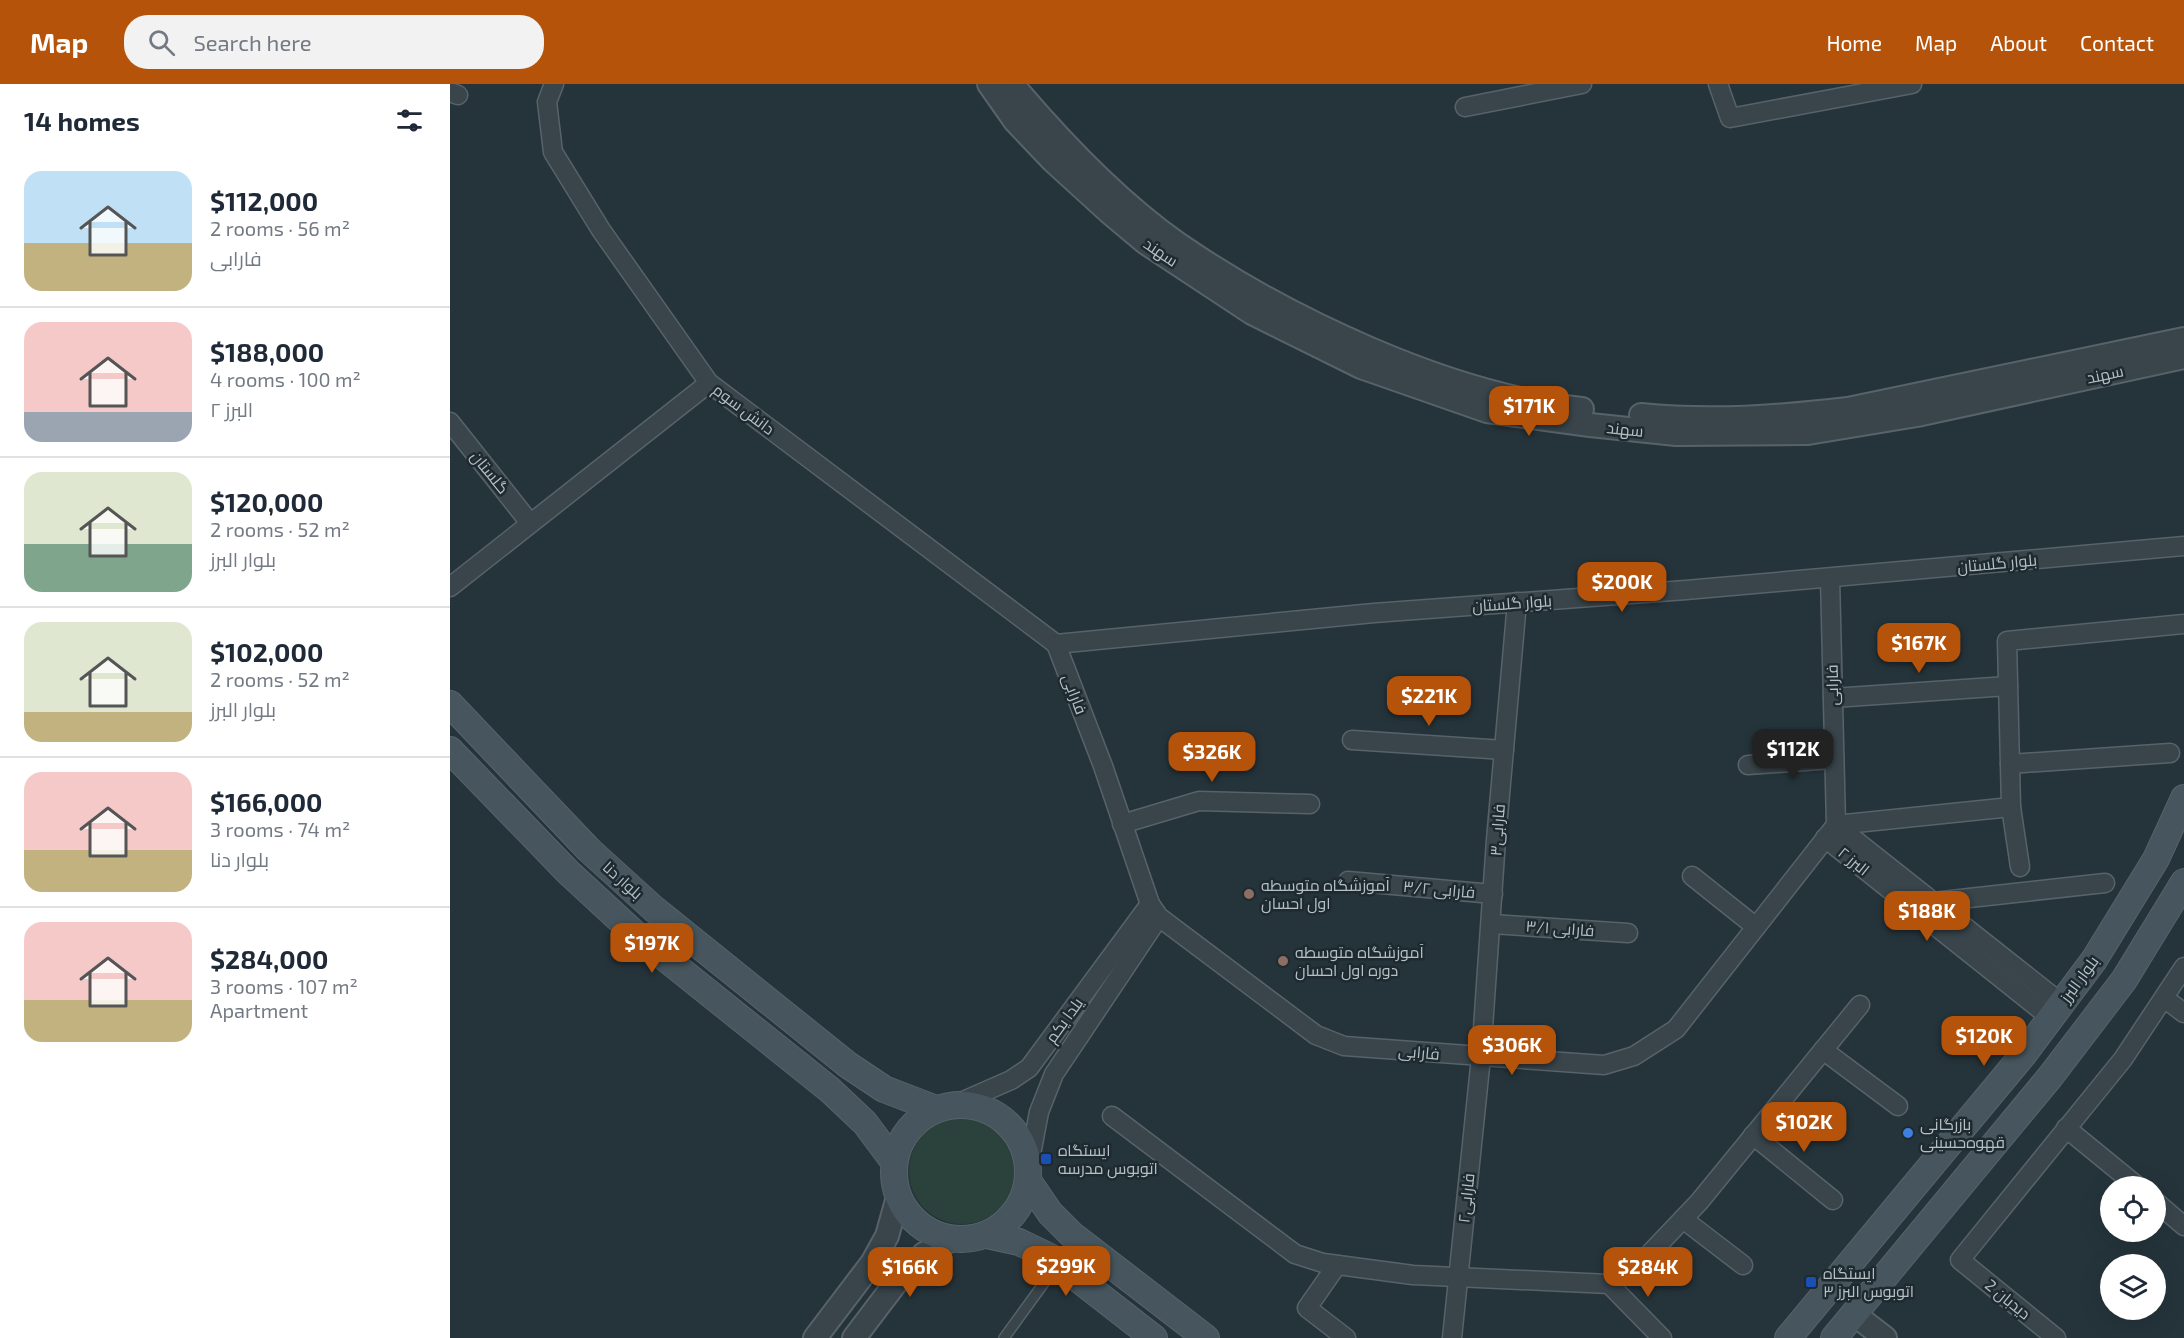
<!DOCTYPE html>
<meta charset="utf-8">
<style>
:root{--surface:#fff;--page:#f2f2f3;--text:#1f2937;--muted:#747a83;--line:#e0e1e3;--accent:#b45309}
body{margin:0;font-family:"Exo 2",Cairo,sans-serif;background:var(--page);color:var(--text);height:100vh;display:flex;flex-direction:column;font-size:22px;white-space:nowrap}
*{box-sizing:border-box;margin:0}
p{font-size:20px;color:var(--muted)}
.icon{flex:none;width:33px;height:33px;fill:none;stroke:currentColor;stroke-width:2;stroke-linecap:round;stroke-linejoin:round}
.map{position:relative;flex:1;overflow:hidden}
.details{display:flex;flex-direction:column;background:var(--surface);width:450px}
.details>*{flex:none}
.controls{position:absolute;left:1650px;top:1092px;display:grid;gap:12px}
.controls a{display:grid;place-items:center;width:66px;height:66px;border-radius:50%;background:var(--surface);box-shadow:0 6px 24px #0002;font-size:30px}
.price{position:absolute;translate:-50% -51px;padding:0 14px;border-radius:12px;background:var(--accent);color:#fff;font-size:20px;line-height:39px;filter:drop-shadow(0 2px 3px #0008)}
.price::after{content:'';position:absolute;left:50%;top:36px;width:18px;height:14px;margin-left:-9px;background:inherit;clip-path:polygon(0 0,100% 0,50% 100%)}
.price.current{background:#222;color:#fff}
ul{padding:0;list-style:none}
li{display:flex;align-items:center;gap:18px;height:150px;padding:0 24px}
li+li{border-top:2px solid var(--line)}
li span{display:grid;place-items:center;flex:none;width:168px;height:120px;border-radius:18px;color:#555}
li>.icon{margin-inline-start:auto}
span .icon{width:72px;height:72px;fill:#fffc;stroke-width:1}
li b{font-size:26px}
h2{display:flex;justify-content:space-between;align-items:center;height:72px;padding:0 24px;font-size:26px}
header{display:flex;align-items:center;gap:36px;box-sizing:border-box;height:84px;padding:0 30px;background:var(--accent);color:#fff}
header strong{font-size:28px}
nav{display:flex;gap:33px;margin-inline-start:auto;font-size:21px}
.search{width:420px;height:54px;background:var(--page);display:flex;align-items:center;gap:15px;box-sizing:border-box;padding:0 21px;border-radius:24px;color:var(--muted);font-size:22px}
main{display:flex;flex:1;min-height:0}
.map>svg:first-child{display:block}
.green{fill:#2b413c}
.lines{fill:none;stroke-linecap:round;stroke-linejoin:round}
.service-casing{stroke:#576369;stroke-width:12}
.minor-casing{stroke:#576369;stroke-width:21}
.tertiary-casing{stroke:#576369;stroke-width:26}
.secondary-casing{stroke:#576369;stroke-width:28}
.service{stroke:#39454b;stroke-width:9}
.minor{stroke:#39454b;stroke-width:18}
.tertiary{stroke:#39454b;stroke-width:22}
.secondary{stroke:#47565e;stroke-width:26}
.education-dot{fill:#8d6e63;stroke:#1e2a30;stroke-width:2}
.shop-dot{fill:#3f7fe0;stroke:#1e2a30;stroke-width:2}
.transit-dot{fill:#1a4fb4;stroke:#1e2a30;stroke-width:2}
.labels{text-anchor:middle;stroke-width:5;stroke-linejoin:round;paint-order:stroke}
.street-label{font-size:16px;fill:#b4c0c6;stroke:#1e2a30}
.poi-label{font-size:16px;fill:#b4c0c6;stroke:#1e2a30;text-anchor:start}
</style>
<header>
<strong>Map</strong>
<div class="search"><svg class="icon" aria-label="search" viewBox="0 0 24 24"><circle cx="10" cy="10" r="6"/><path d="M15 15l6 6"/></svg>Search here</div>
<nav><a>Home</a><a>Map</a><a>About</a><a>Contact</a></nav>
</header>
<main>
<section class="details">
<h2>14 homes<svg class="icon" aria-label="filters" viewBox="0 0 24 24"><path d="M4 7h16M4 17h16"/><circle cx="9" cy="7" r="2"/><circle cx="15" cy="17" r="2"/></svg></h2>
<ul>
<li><span style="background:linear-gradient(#bfe0f5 60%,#c2b280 0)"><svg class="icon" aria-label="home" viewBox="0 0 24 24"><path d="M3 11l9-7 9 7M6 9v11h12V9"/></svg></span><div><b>$112,000</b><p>2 rooms · 56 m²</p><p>فارابی</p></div></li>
<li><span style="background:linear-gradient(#f6c9c9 75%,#9aa5b1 0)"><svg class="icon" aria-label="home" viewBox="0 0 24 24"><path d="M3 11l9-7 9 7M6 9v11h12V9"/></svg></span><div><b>$188,000</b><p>4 rooms · 100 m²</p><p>البرز ۲</p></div></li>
<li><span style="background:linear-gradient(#dfe7d0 60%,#7fa58c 0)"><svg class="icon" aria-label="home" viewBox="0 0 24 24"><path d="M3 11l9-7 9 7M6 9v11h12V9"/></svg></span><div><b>$120,000</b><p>2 rooms · 52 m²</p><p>بلوار البرز</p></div></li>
<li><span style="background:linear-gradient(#dfe7d0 75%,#c2b280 0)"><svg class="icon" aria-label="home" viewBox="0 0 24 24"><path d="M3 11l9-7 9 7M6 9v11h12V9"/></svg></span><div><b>$102,000</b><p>2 rooms · 52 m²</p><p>بلوار البرز</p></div></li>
<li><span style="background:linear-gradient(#f6c9c9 65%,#c2b280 0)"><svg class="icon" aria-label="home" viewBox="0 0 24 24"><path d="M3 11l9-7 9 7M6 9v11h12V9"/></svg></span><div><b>$166,000</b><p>3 rooms · 74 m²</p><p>بلوار دنا</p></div></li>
<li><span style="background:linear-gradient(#f6c9c9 65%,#c2b280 0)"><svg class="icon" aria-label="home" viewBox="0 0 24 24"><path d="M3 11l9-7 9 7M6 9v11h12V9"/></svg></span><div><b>$284,000</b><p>3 rooms · 107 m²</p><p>Apartment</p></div></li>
</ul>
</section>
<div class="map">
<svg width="1734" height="1254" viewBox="0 0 1734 1254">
<rect width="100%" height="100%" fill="#25343b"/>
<circle class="green" cx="512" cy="1087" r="53"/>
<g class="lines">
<defs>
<polyline id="service" points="554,1254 607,1181"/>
<g id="minor">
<polyline points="104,0 97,18 103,68 151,146 259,299 606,560"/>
<polyline points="1268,0 1280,34 1462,0"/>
<polyline points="0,8 8,11"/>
<polyline points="1015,23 1132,0"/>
<polyline points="0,338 80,439"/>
<polyline points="0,503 259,299"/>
<polyline points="606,560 653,682 700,820 709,833 866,951 894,962 1154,981 1184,972 1226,945 1386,741 1380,494"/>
<polyline points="606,560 924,529 1236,506 1734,462"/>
<polyline points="1383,614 1558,602"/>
<polyline points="902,656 1054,666"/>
<polyline points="1560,680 1720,669"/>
<polyline points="1298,681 1384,675"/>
<polyline points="1561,723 1570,783"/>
<polyline points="672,740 749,717 860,720"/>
<polyline points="1386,741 1561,723 1557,557 1734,540"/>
<polyline points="1386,741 1611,919"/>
<polyline points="1375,754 1601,934"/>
<polyline points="1242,792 1306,843"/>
<polyline points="898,797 1043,810"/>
<polyline points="1483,818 1655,799"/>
<polyline points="1042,840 1178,849"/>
<polyline points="1714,914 1734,929"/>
<polyline points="1373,966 1448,1022"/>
<polyline points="504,1021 561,996 579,984 700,820"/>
<polyline points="662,1032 845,1170 873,1179 963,1191 1159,1200 1189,1181 1249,1118 1410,921"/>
<polyline points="1616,1044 1687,1102"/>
<polyline points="1303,1051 1383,1116"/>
<polyline points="579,1081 589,1028 604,990 709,833"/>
<polyline points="1706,1118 1734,1142"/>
<polyline points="1233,1135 1293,1181"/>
<polyline points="887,1181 857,1224 896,1254"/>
<polyline points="1159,1200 1212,1254"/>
<polyline points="1002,1254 1031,973 1046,756 1067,518"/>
<polyline points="1606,1254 1510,1176 1673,975 1734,883"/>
</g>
<g id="tertiary">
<polyline points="539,0 565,37 603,77 659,128 696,159 802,229 911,283 1037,327 1140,341 1226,350 1358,349 1467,331 1734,273"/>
<path d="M562,0c48,57 105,117 166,160 108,74 272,152 404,165"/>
<path d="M1191,331c70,7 139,2 207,-6l336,-70"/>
<polyline points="1404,1230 1435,1254"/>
<polyline points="365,1254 422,1179 437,1152 448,1113"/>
<polyline points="404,1254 448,1196 474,1170 502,1155"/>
</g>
<g id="secondary">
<polyline points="0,620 139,766 204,825 398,981 434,1005 486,1025"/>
<polyline points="0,666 118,788 184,849 380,1006 415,1039 444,1078"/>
<circle cx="511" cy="1088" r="67"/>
<polyline points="579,1098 600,1129 621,1150 756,1254"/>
<polyline points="537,1151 569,1158 600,1173 704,1254"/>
<polyline points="1338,1254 1573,971 1644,876 1706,775 1734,714"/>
<polyline points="1384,1254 1600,993 1674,896 1734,798"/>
</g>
</defs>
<use href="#service" class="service-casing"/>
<use href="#minor" class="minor-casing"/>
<use href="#tertiary" class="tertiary-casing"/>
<use href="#secondary" class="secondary-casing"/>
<use href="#service" class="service"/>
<use href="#minor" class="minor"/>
<use href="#tertiary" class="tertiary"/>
<use href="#secondary" class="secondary"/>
</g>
<g class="education-dot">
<circle cx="799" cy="810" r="6"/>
<circle cx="833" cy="877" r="6"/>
</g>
<circle class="shop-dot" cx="1458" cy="1049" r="6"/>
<g class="transit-dot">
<rect x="590" y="1069" width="12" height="12" rx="3"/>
<rect x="1355" y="1192" width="12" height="12" rx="3"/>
</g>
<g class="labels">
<g class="street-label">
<text transform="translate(711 168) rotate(34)" y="6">سهند</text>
<text transform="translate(1655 290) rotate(-12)" y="6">سهند</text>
<text transform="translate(294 325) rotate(37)" y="6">دانش سوم</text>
<text transform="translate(1175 345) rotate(6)" y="6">سهند</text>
<text transform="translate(40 388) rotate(51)" y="6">گلستان</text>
<text transform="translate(1547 479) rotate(-5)" y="6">بلوار گلستان</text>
<text transform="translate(1062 519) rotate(-4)" y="6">بلوار گلستان</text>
<text transform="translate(1382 601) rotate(-91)" y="6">فارابی</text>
<text transform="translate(625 610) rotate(69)" y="6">فارابی</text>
<text transform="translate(1047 746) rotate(-86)" y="6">فارابی۳</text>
<text transform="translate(1404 777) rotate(39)" y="6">البرز ۲</text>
<text transform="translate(173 796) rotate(42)" y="6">بلوار دنا</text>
<text transform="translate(989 805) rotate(5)" y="6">فارابی ۳/۲</text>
<text transform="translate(1110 844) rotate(4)" y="6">فارابی ۳/۱</text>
<text transform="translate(1629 895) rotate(-54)" y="6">بلوار البرز</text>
<text transform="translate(614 936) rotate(-54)" y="6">یلدا یکم</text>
<text transform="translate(969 968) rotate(5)" y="6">فارابی</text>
<text transform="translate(1016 1114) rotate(-84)" y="6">فارابی۲</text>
<text transform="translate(1558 1215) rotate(39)" y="6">دیدبان 2</text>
</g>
<g class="poi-label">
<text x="811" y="807">آموزشگاه متوسطه<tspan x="811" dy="18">اول احسان</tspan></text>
<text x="845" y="874">آموزشگاه متوسطه<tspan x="845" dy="18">دوره اول احسان</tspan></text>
<text x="1470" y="1046">بازرگانی<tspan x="1470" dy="18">قهوه‌حسینی</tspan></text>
<text x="608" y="1072">ایستگاه<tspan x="608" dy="18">اتوبوس مدرسه</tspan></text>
<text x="1373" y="1195">ایستگاه<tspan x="1373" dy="18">اتوبوس البرز ۳</tspan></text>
</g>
</g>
</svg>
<div class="controls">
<a><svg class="icon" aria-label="locate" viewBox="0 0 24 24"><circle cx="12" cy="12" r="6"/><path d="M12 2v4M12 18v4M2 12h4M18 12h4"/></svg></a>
<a><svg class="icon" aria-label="layers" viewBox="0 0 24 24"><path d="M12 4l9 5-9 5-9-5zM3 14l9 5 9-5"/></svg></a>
</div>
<b class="price" style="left:1079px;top:353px">$171K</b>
<b class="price" style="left:1172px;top:529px">$200K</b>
<b class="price" style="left:1469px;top:590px">$167K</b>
<b class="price" style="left:979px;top:643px">$221K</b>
<b class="price current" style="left:1343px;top:696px">$112K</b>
<b class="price" style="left:762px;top:699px">$326K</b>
<b class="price" style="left:1477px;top:858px">$188K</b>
<b class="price" style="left:202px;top:890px">$197K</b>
<b class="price" style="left:1534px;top:983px">$120K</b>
<b class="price" style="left:1062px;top:992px">$306K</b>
<b class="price" style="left:1354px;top:1069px">$102K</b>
<b class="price" style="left:616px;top:1213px">$299K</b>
<b class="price" style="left:460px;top:1214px">$166K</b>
<b class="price" style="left:1198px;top:1214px">$284K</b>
</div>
</main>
